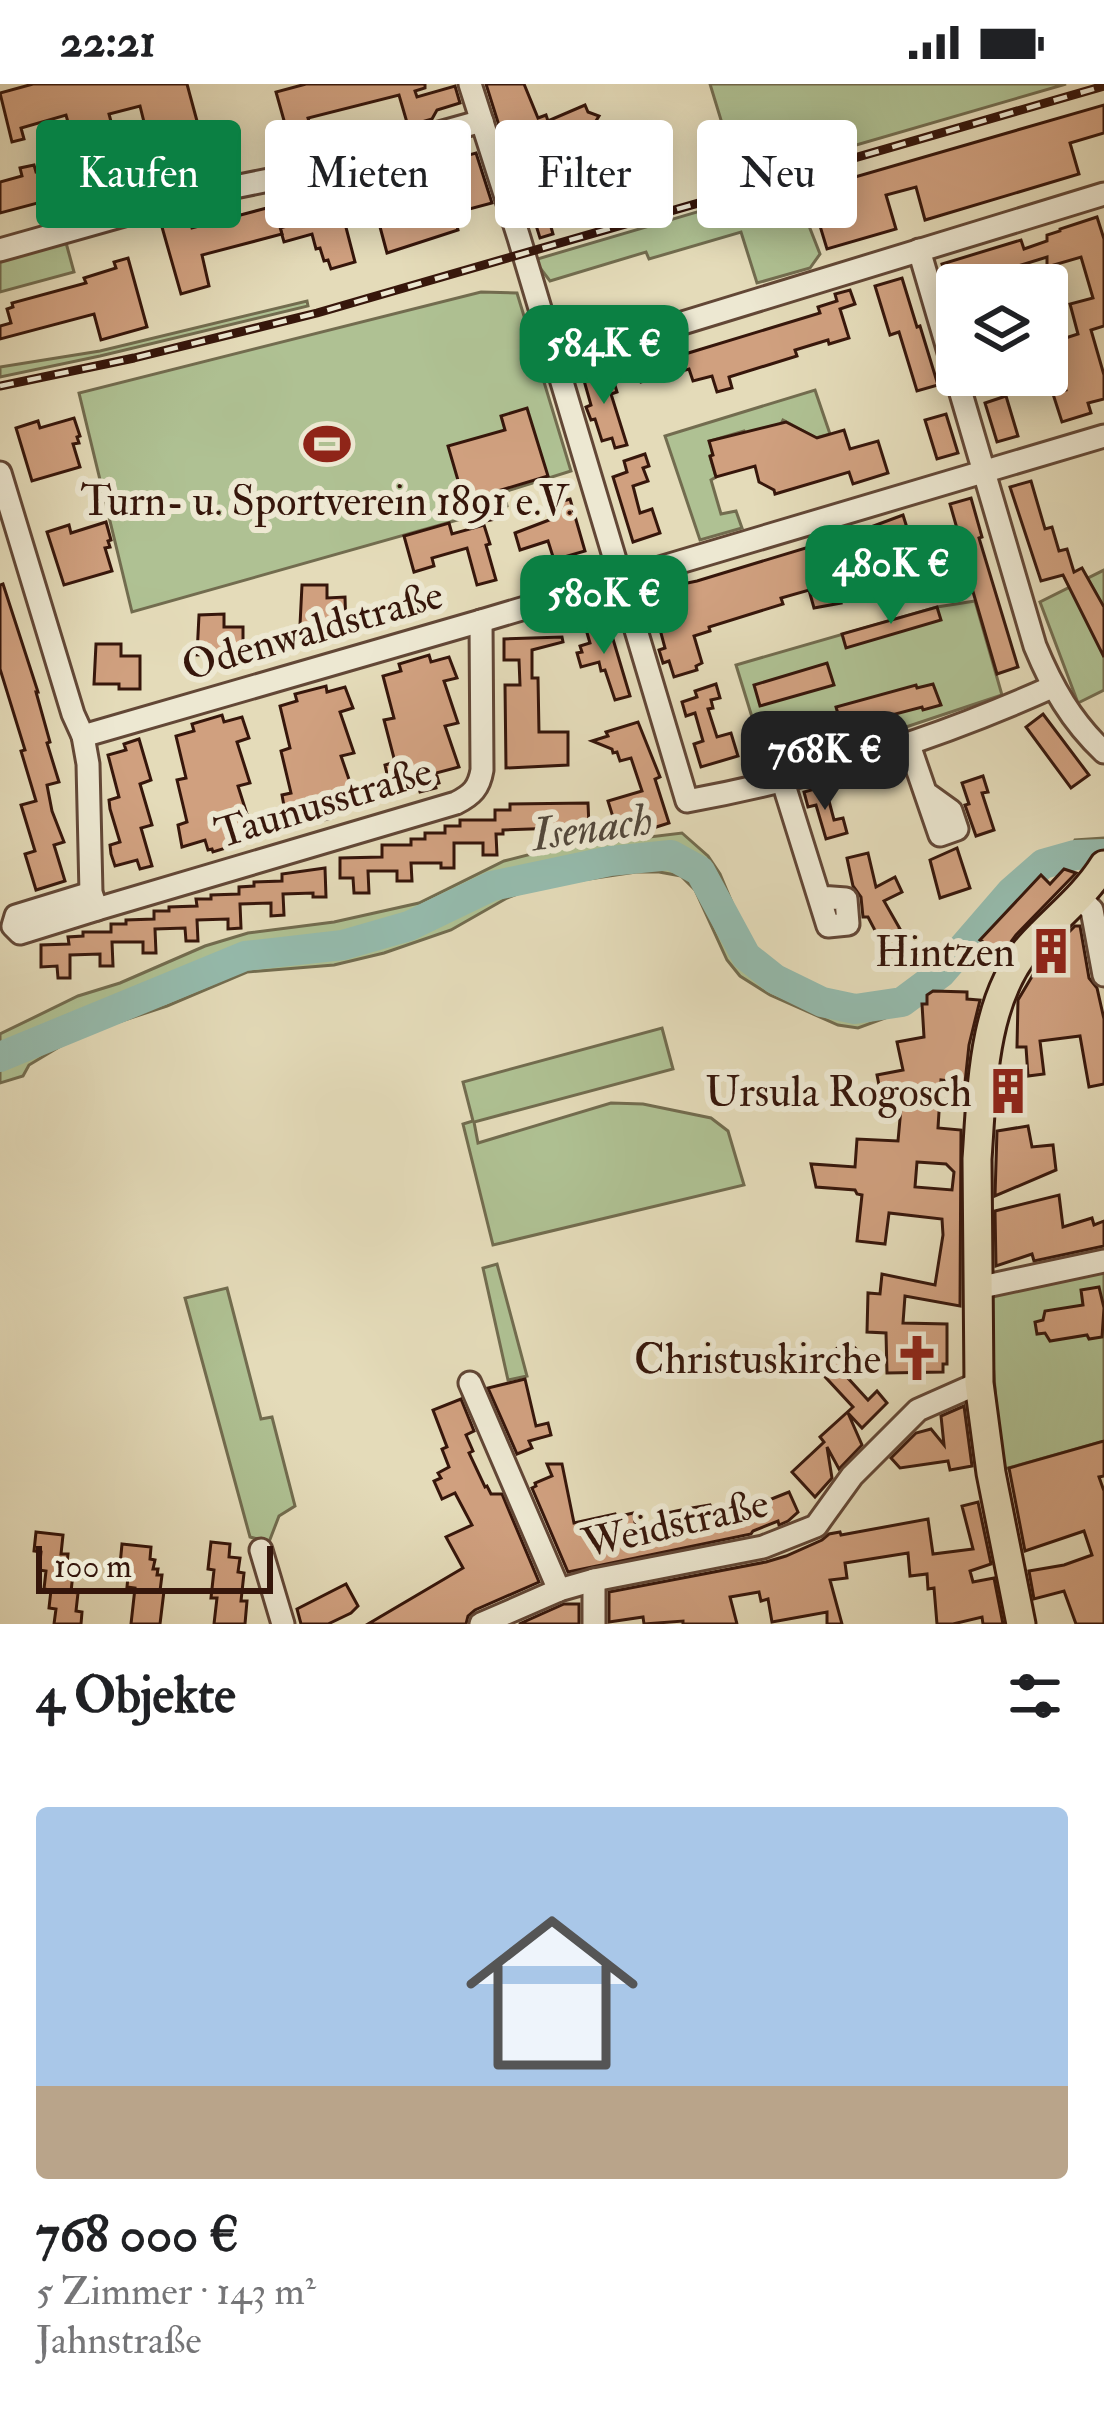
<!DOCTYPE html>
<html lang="de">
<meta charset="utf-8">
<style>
:root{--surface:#fff;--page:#f6f6f6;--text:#202124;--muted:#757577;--accent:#0b8043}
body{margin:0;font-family:"IM FELL Double Pica",serif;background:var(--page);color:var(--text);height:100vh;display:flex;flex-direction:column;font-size:45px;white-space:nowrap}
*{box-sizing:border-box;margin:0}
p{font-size:39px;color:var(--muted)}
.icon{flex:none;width:66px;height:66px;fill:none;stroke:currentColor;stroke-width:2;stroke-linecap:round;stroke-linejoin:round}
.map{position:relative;height:1540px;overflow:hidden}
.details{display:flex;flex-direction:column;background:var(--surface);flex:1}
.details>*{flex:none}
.top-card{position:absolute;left:36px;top:36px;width:1032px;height:108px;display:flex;gap:24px}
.controls{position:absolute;left:936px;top:180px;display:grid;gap:24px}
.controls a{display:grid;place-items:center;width:132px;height:132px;border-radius:12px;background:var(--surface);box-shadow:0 6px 30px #0003;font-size:60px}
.scale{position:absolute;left:36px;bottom:30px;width:237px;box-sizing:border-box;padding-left:12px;border:6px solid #36160b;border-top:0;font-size:33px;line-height:42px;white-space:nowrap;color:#36160b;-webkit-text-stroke:9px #ede8d2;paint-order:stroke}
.price{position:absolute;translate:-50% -102px;padding:0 27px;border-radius:24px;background:var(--accent);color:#fff;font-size:39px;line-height:78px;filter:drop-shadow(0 3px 6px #0008)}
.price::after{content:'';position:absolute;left:50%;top:72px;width:36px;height:27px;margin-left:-18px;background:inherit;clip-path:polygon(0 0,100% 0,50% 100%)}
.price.active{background:#222;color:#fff}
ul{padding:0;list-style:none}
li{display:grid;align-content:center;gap:24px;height:636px;padding:0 36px}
li span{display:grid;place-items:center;height:372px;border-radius:12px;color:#555}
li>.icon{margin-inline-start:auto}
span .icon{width:216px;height:216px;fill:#fffc;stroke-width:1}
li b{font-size:51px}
h2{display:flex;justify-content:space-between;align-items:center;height:144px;padding:0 36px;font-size:51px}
.chip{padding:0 42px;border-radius:12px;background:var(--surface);box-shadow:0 6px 30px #0003;font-size:42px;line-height:108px}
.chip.active{background:var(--accent);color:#fff}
.status{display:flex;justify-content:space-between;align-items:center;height:84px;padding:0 60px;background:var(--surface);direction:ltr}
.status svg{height:33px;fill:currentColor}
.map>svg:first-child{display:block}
.green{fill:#afc193;stroke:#726c4f;stroke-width:3}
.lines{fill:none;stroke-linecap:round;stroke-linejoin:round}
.river{stroke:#95bbad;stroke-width:30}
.building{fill:#d0a07f;stroke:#36160b;stroke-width:3;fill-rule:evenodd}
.minor-casing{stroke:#624736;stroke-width:27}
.major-casing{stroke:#36160b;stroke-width:33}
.minor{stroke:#ede8d2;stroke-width:21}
.major{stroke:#e4dbb9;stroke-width:27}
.rail-casing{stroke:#36160b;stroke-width:9}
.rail{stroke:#ede8d2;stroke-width:4.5;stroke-dasharray:14;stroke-linecap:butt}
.labels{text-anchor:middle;stroke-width:12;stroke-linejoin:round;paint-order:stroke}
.poi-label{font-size:42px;fill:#36160b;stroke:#ede8d2;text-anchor:end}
.street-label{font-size:42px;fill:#36160b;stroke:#ede8d2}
.water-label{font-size:45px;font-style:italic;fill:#52483c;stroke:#ede8d2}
</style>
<div class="status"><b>22:21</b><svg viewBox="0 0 49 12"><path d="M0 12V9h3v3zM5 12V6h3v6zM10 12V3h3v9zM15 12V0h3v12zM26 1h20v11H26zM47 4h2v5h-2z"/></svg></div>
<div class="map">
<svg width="1104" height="1540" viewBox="0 0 1104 1540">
<rect width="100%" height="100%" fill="#e4dbb9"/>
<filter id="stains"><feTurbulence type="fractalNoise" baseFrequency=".00167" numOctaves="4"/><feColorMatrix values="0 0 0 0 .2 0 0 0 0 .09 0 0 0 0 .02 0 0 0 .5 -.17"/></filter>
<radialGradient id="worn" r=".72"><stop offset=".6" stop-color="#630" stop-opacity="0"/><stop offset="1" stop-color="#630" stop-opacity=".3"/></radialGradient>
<g class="green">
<polygon points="710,0 1066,0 739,95"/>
<polygon points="785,102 790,114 795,116 809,142 820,170 810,184 757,199 741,148 649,175 646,168 550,197 534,176"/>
<polygon points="65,155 74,188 0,208 0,173"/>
<polygon points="481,208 517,209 571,387 504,408 507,422 132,528 79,309"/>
<polygon points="307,217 308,222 100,272 0,293 0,283 100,267"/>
<polygon points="815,306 830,350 816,354 783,336 781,340 746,350 744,347 710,357 713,371 710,373 716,393 711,396 721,430 736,427 742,444 700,456 665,352"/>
<polygon points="1104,486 1104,606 1078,619 1040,518"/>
<polygon points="975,517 1002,611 876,653 767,682 736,581 937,523"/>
<polygon points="682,749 708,772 720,790 754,871 787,891 836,915 865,921 902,910 957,859 989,820 1030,778 1060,763 1072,762 1075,756 1104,754 1104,788 1065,780 1038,788 937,904 896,930 858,944 838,941 770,911 740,892 727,876 695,806 681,792 659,788 636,788 535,803 507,814 451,846 384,869 334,881 247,888 167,922 79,951 29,981 23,992 0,999 0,950 78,912 120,899 205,862 248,849 334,838 419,819 504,777 551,765"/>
<polygon points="662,944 673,985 474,1038 478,1059 611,1019 643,1020 711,1034 728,1047 744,1101 493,1161 463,1040 473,1037 463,998"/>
<polygon points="497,1180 527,1292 508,1296 483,1184"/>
<polygon points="1104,1185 1104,1357 1001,1386 988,1210"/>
<polygon points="227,1204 261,1335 272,1333 295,1422 279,1432 269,1458 250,1453 185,1214"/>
</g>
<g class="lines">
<polyline class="river" points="0,973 245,872 343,861 409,842 492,802 610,777 671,771 700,787 746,872 775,895 822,918 855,925 902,918 941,889 1011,808 1043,780 1075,771 1104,770"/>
</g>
<g class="building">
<polygon points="33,0 187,0 197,37 158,47 156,39 145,42 140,22 109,30 113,45 73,56 66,31 21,44 24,55 12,58 0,9"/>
<polygon points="306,0 425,0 425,4 415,7 417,13 455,2 460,19 437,26 432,35 408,42 399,11 308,34 315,58 356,47 359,56 277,79 274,70 292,65 276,8"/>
<path d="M486,0h38l14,34 8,-3 2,6 37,-16 3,7 11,4 -3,5 13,32 9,-3 5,25 -14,5 -4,-10 -32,13 13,33 -35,11 2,7 -13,4 -5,-16 -5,2 -11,-35 6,-2 -15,-37 -3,1zM584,49l12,25 -35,14 -11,-26z"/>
<polygon points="1104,21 1104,49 1070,59 1079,90 925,136 916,103 886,111 896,145 827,165 817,132 810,134 803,108"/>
<polygon points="208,58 212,71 168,83 172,99 94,121 90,105 0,129 0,98 22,92 20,84 34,81 36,88 75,78 79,93"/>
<polygon points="476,69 492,119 454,129 458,146 387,169 365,87 393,79 395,89 400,88 414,139 448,130 430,74 441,71 443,78"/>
<polygon points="327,96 330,106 336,105 355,178 331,185 328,176 324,177 320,164 316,165 312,150 284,158 280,144 308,136 300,104"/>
<polygon points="274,122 282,150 202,171 209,202 181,210 160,136 188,129 192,144"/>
<polygon points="1097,133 1104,155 1104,242 1091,246 1104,291 1104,315 1088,319 1091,329 1062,338 1053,310 1066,306 1050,259 1078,250 1070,220 1093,214 1081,173 1047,183 1047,173 976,195 978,201 945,201 946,193 942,180 1021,156 1024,165 1047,157 1047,151 1060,147 1060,145"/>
<polygon points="128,174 147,243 101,256 94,230 0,255 0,242 11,239 7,225 13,223 12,219 86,199 84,194 116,184 114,178"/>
<polygon points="902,194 917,243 920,242 938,301 917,307 899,248 890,251 875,202"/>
<polygon points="850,206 855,220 840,225 849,254 829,260 828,256 795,266 797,272 729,293 732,304 717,308 712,292 693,297 689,285 641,298 635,278 683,263 685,270 820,229 818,223 837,217 835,210"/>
<polygon points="610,285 617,308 611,310 627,361 615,364 612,354 602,357 595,335 591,336 586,323 591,321 583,293"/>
<polygon points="1006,312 1018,352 997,358 985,319"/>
<polygon points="527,324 548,392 488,410 495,435 481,438 475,414 464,417 448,362 505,346 501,332"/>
<polygon points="946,330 958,369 937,375 925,336"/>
<polygon points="74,334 80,352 77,353 79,359 73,360 80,383 32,397 16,344 38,337 40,344"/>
<polygon points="786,338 817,354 844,346 850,365 878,357 888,389 853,400 849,388 775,410 774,406 759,398 755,382 716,393 710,372 713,371 709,357"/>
<polygon points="645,370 649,382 643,384 648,397 633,402 640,429 652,425 660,449 633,458 613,393 627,388 624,377"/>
<polygon points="1031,397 1045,445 1052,443 1059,467 1067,465 1074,488 1082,484 1104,523 1104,573 1063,491 1041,497 1010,403"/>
<polygon points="971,414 982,453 979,454 1018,583 997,590 969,494 953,499 946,474 964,469 950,420"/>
<polygon points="570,415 585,467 554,476 548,457 520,466 515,449 557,433 553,420"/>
<polygon points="903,431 913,463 894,468 898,480 882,486 875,464 842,474 848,494 834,498 841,519 814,524 809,506 781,514 783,520 709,543 710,547 694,552 702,579 696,582 697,586 674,593 669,577 663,579 659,566 665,564 650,508 677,497 678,501 697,497 852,450"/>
<polygon points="106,438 111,456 108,457 110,463 105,464 112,487 64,501 47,448 69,441 71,449"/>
<polygon points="449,439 452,450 484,441 490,460 486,461 496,496 477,501 467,464 432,474 434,482 414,488 404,452"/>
<polygon points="3,500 38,608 36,608 50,658 47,659 59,698 47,701 52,727 64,758 54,761 65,797 36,806 25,770 35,767 21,721 36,717 21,667 25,666 0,585 0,501"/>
<polygon points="302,501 327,501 327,514 345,513 346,546 325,546 325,541 300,541"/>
<polygon points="937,523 941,536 846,564 842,550"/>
<polygon points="224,530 224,543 243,543 243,575 222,576 222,570 197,571 199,531"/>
<polygon points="607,535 630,612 615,616 605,586 601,587 599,578 581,583 577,569 582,568 580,562 590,559 585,542"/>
<polygon points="562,553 563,558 532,566 532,594 538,594 539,648 568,648 568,681 506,684 505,601 520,601 519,576 504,576 504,555"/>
<polygon points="96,560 121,560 121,572 140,572 140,605 119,605 119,600 94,600"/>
<polygon points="429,571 431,578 449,573 457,594 444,597 458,639 445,642 459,683 436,689 439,699 435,700 436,704 420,708 419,705 415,706 412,696 390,703 385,681 395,678 384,636 394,634 383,592 401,587 399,580"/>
<polygon points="827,579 834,601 760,622 754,601"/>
<polygon points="716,600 720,614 711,616 713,624 708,625 717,653 731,649 738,672 701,683 694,660 703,657 695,629 686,632 682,618 697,613 695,607"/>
<polygon points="933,600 941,621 923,626 922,623 842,644 836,623 916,601 917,604"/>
<polygon points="326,602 327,608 345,603 353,624 340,628 354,669 341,672 355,713 332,719 335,729 331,730 332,734 316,738 315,735 311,736 308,726 286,733 282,711 291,709 281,667 290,664 280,622 297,617 295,610"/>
<polygon points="1043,630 1089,691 1071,704 1026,643"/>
<polygon points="222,631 224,638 242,633 249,654 237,658 250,699 238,702 251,743 229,749 232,759 228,760 229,763 213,768 212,765 208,766 205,756 182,763 178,741 187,738 177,696 186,694 176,652 194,647 192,640"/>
<polygon points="638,638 660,693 655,695 669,739 653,744 650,733 616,743 608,717 642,707 631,674 620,677 617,668 613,669 612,665 592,657 608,652 606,648"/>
<polygon points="139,655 151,696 140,700 152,741 141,744 152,782 140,785 137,776 115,782 111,770 110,761 120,758 110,725 109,716 119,713 108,671 126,666 124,660"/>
<polygon points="983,692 988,708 982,709 994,746 976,752 965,721 969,720 962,699"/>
<polygon points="825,702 834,736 843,734 847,749 826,755 816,721 808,723 804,708"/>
<polygon points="588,719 589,743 503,746 503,750 496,750 497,771 483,771 483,759 454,759 454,784 441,784 441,779 411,779 412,797 397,797 397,787 368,787 369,809 354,809 353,794 340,794 340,774 382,773 382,761 411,761 411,755 425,755 425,749 445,749 445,742 460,742 460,736 495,736 495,726 510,726 510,720"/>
<polygon points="957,764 970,804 940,814 930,776"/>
<polygon points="868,769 876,803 895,793 902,808 884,817 900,845 880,856 868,833 863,833 861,813 853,802 847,774"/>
<polygon points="325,784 326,813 313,813 313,809 283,810 284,831 271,832 271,819 240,820 241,844 228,845 228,835 197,836 198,857 186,857 185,844 155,845 156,869 143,869 143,858 112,858 113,882 100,882 100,870 70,871 70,894 58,894 57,882 41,883 41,861 69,860 68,853 83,852 83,848 111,848 111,840 126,840 126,836 154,835 154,827 169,827 169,823 197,822 196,815 211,815 211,811 239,810 239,803 254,802 254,798 282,797 282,790"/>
<polygon points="1064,785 1076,789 1016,851 1002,870 980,856 1041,791 1050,800"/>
<polygon points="1075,842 1080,842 1089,894 1097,904 1104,935 1104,1000 1089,1003 1080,952 1040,957 1044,990 1028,992 1026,963 1017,963 1018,916 1043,874"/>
<path d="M933,907l34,1v7l13,1 -11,45 -4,38 -24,-3 -3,48 23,2 -1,176 -55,-10 -2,27 44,1v40h-4v8l-56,1 -1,-40 -19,-1 1,-39 12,1 2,-20 53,11 8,-50 -1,-16 -53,-6 -4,31 -28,-3 5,-46 -5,-1 -2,-4 -39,-3 -5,-23 44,3 2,-28 41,2 3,-33 -3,-23 -18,5 -3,-15 26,-5 -6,-28 27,-5 -2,-33h5v-9zM917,1078l29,2 8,8 -2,18 -37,-3z"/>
<polygon points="1028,1042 1032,1063 1053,1061 1056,1086 995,1112 997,1047"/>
<polygon points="1059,1111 1063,1143 1092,1134 1094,1141 1104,1137 1104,1162 1034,1177 1032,1170 996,1182 995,1127"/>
<polygon points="1099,1203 1104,1224 1102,1253 1089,1255 1087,1251 1050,1257 1045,1249 1037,1250 1035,1238 1043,1236 1045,1227 1083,1221 1081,1206"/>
<polygon points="844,1258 849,1258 856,1265 841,1279 849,1289 846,1292 868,1316 877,1307 887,1319 862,1344 848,1329 862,1361 839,1385 827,1363 832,1394 815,1413 792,1388 824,1358 820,1353 853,1323 816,1283"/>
<polygon points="525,1295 536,1342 548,1339 551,1351 529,1357 532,1364 517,1370 488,1304"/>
<polygon points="461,1315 474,1347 466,1351 473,1367 469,1369 485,1403 487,1402 491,1410 502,1410 539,1498 475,1526 468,1532 466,1540 368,1540 463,1484 446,1453 472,1441 455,1409 442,1415 434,1397 441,1394 438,1389 449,1383 442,1365 447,1363 433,1326"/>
<polygon points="964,1322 972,1382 950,1386 948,1377 900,1384 891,1374 916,1349 931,1345 944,1361 941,1332"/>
<polygon points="1104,1357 1104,1392 1099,1393 1104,1407 1104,1540 1076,1540 1064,1507 1034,1515 1029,1487 1064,1481 1092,1471 1084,1447 1025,1467 1009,1384"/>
<polygon points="547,1380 562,1380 574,1439 615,1430 616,1433 633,1429 639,1457 662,1452 658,1431 686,1425 710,1421 717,1436 768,1414 769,1416 789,1408 798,1428 788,1437 779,1441 778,1437 753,1447 751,1450 568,1488 532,1404 536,1402 535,1399 552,1392"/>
<polygon points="978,1418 991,1480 970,1487 973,1498 994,1494 1003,1540 983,1540 982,1533 953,1540 937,1540 934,1504 928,1505 927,1490 910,1492 908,1469 845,1479 847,1494 830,1496 842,1540 827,1540 827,1528 772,1538 768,1515 761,1517 759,1508 730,1513 737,1540 683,1540 683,1537 644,1540 643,1533 609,1538 609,1508 766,1478 786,1472 822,1456 829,1450 840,1448 841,1451 928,1435 933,1470 973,1465 962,1422"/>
<polygon points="36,1448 63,1451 61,1470 68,1470 66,1489 73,1489 71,1508 78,1509 76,1527 82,1528 81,1540 54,1540 56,1525 49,1524 51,1506 44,1505 46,1487 39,1486 41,1468 34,1467"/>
<polygon points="211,1458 230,1460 229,1473 240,1474 238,1488 244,1489 241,1517 247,1517 245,1540 214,1540 217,1514 211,1514 214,1486 208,1485"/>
<polygon points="122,1460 151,1463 150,1475 155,1476 153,1485 158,1485 157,1491 162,1491 160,1507 164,1507 160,1540 131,1540 135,1504 127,1503 129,1482 120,1481"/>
<polygon points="346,1500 358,1522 351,1529 328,1540 301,1540 297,1525"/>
<polygon points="564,1520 579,1520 579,1540 519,1540"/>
</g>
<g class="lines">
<defs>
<g id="minor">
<path d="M470,0l49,154 168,563c127,-23 247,-61 365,-114"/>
<polyline points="0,166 195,111 274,95 482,37"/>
<path d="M919,166l116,396c17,41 36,75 69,106"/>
<polyline points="555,278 1104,110"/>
<polyline points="0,389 73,630 83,652 481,537 1104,352"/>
<path d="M83,652l5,28 3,129 6,16 359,-106c16,-8 23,-15 26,-33l-1,-149"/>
<polyline points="909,661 940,751 957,745 951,727 926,709"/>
<polyline points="783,698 828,842 848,840 846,815 819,813"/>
<polyline points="91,809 16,832 13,842 20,849 97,825"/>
<polyline points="1079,813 1092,826 1104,891"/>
<polyline points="977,1204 1104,1177"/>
<polyline points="470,1299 559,1506"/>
<polyline points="261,1466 283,1540"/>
<polyline points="594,1496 594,1540"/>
<polyline points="481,1540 559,1506 594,1496 763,1463 816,1442 852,1392 918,1326 979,1299"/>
</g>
<path id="major" d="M1021,1540l-30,-151 -12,-90 -2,-224c5,-68 5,-158 52,-212 25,-28 55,-50 75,-82"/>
</defs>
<use href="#minor" class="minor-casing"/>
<use href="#major" class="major-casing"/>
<use href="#minor" class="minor"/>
<use href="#major" class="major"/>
<defs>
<polyline id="rail" points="0,302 134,274 317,229 1104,2"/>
</defs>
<use href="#rail" class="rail-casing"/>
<use href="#rail" class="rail"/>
</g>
<defs>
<symbol id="stadium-bare" viewBox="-9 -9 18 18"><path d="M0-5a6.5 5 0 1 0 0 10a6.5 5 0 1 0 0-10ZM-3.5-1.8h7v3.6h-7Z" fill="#8f2418" stroke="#ede8d2" stroke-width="2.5" paint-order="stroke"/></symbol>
<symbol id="building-bare" viewBox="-9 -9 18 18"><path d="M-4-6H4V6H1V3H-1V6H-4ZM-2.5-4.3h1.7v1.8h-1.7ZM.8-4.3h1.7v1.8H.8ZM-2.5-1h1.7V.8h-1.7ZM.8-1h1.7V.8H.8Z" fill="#8f2418" stroke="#ede8d2" stroke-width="2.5" paint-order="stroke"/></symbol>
<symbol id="church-bare" viewBox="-9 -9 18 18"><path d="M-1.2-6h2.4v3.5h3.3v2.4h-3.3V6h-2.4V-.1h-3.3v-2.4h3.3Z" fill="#8f2418" stroke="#ede8d2" stroke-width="2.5" paint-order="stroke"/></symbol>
</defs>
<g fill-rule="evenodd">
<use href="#stadium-bare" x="294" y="327" width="66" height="66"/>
<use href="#building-bare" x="1018" y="834" width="66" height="66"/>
<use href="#building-bare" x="975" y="974" width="66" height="66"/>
<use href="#church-bare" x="884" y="1241" width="66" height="66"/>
</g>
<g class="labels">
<g class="poi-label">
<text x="327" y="431" text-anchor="middle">Turn- u. Sportverein 1891 e.V.</text>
<text x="1015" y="882">Hintzen</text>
<text x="972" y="1022">Ursula Rogosch</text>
<text x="881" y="1289">Christuskirche</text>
</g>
<g class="street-label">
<text transform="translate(312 545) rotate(-16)" y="15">Odenwaldstraße</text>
<text transform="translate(323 717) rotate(-17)" y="15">Taunusstraße</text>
<text transform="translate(675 1438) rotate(-13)" y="15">Weidstraße</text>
</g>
<g class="water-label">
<text transform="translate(592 742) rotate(-8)" y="16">Isenach</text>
</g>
</g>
<rect width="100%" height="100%" filter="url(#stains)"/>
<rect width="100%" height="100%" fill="url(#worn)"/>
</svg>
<div class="controls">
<a><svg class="icon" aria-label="layers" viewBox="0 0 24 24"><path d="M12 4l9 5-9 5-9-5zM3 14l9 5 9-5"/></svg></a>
</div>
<div class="scale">100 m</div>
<b class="price" style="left:604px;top:323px">584K €</b>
<b class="price" style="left:891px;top:543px">480K €</b>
<b class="price" style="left:604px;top:573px">580K €</b>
<b class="price active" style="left:825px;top:729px">768K €</b>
<div class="top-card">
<a class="chip active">Kaufen</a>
<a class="chip">Mieten</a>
<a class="chip">Filter</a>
<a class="chip">Neu</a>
</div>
</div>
<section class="details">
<h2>4 Objekte<svg class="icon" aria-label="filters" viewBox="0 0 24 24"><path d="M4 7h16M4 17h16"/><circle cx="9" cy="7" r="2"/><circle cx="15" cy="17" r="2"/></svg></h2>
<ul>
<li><span style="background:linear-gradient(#a9c7e8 75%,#b9a48a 0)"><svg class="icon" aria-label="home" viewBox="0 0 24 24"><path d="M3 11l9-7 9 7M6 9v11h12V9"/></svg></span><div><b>768 000 €</b><p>5 Zimmer · 143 m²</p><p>Jahnstraße</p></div></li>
</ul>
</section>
